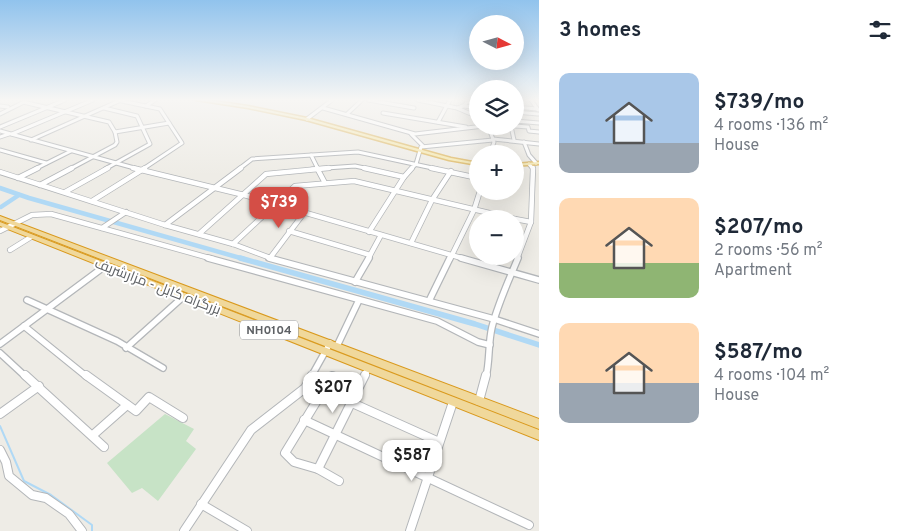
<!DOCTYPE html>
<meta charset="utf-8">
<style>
:root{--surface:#fff;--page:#f2f2f3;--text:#1f2937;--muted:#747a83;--accent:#d44e46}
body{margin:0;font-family:Overpass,Cairo,sans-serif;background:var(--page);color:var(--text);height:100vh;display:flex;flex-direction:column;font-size:19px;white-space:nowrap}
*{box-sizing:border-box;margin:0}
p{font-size:16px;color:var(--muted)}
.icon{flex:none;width:28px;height:28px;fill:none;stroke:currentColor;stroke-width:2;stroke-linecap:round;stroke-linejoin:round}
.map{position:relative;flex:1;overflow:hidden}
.details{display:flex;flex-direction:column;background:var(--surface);width:375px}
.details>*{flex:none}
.needle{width:32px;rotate:96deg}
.tools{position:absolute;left:469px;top:15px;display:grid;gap:10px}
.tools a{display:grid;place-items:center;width:55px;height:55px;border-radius:50%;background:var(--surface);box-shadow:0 5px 20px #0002;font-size:25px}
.price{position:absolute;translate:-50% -42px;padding:0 11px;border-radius:10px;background:#fff;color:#222;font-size:16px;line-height:32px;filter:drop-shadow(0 1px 2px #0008)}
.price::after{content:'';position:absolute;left:50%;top:30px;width:15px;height:11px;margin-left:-8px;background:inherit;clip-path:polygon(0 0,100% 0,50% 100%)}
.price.active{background:var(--accent);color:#fff}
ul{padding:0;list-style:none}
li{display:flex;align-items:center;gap:15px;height:125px;padding:0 20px}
li span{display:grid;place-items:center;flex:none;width:140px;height:100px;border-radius:10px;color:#555}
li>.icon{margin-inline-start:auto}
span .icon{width:60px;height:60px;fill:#fffc;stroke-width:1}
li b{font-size:21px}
h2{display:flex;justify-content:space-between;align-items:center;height:60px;padding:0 20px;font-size:21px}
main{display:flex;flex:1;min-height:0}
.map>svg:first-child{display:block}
.green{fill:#c7e3c6}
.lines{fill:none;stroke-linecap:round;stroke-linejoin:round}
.stream{stroke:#b0d9f5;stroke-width:2}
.canal-far1{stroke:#b0d9f5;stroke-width:4.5}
.canal{stroke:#b0d9f5;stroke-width:5.5}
.minor-far3-casing{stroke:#b3b6b9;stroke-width:5}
.minor-far2-casing{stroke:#b3b6b9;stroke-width:6}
.minor-far1-casing{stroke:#b3b6b9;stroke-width:8}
.minor-casing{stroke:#b3b6b9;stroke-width:10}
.major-casing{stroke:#e0bd6d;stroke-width:3}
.highway-casing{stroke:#d9991c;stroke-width:2}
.minor-far3{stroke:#fff;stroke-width:3}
.minor-far2{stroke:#fff;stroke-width:4.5}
.minor-far1{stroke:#fff;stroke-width:5.5}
.minor{stroke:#fff;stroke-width:8}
.major{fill:#f5e9b4;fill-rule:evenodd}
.highway{fill:#f0d89b;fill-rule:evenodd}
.labels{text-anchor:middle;stroke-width:4;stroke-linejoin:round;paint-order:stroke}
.shield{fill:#fff;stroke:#8e9093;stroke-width:1}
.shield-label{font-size:12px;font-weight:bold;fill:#5e6165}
.street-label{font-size:14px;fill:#5e6165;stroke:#fff}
</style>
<main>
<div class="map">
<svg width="539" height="531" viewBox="0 0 539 531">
<rect width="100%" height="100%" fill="#eeece6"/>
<polygon class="green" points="165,414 194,429 186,441 196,449 158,501 142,488 132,493 107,463"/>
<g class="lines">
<polyline class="stream" points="0,426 24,481 51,495 92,525 92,531"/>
<g class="canal-far1">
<polyline points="0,188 29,198 244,259"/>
<polyline points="1,207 19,195"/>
</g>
<polyline class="canal" points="240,258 475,324 539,345"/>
<defs>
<g id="minor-far3">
<polyline points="117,100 160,109 169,123"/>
<polyline points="368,100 414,108"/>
<polyline points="418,100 457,108 478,117"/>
<polyline points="531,100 538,110"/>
<polyline points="23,102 109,122 115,132 169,123 182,143 143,169"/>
<polyline points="467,102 478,103"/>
<polyline points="0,106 8,107"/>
<polyline points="146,106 155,100"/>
<polyline points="464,106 478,108"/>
<polyline points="515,107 537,109"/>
<polyline points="104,108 137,116 150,144 105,169"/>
<polyline points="323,108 415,134 484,126"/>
<polyline points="458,108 465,105 468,100"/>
<polyline points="515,112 538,114"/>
<polyline points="383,113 466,127"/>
<polyline points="0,114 24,102"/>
<polyline points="347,114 362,100"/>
<polyline points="307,119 332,100"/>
<polyline points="515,121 539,123"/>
<polyline points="438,122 450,100"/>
<polyline points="488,126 494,142 490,154"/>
<polyline points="511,126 514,140"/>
<polyline points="515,126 528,127 529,131 539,132"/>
<polyline points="0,127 65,100"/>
<polyline points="0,131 138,169"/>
<polyline points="12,134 93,100"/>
<polyline points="413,134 411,134 423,146"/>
<polyline points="0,137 9,134"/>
<polyline points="493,139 539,144"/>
<polyline points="31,140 121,100"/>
<polyline points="524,142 529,155 536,163"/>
<polyline points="0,150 46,163"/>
<polyline points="311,155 318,169"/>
<polyline points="529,164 533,169"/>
<polyline points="35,169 71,151"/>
<polyline points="70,169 115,145 117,142 115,132"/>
<polyline points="239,169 252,159 358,152 437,169"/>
<polyline points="312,169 355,166 369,169"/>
<polyline points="411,169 416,164 421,147 493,140"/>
</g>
<g id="minor-far2">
<polyline points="133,168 244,195 465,259"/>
<polyline points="317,168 325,183"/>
<polyline points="364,168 404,177"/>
<polyline points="431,168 478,178"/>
<polyline points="0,172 165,225 233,244 273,259"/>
<polyline points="18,178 38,168"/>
<polyline points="40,185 72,168"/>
<polyline points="65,192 108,168"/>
<polyline points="92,201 145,168"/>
<polyline points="515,219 531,222"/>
<polyline points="165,225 241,168"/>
<polyline points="102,228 126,212"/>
<polyline points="0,231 32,215 51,214 213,259"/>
<polyline points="289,231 370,255"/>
<polyline points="369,232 404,177 412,168"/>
<polyline points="199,234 266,174 329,168"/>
<polyline points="411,243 432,200 451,171"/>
<polyline points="233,244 295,186 354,181 515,219"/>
<polyline points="10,250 31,237"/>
<polyline points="270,258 304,213"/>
<polyline points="368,259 381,235"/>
<polyline points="450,259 474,210 480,191"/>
<polyline points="517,259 531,222 533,168"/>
</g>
<g id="minor-far1">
<polyline points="208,258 437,321 478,342 490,345"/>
<polyline points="269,258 494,319 539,334"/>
<polyline points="461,258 539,280"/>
<polyline points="355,282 369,258"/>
<polyline points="27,300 117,341 163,368"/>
<polyline points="429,301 450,258"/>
<polyline points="24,326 87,377"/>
<polyline points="0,344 105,266"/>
<polyline points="337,346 359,300"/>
<polyline points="126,348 184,296"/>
<polyline points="0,353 26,377"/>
<polyline points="311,377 330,343"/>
<polyline points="332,377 334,377"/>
<polyline points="364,377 368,369"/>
<path d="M486,377c4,-17 2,-33 6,-50 6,-24 17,-47 26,-69"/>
</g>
<g id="minor">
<polyline points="25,375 104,447"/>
<polyline points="86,375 136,411 149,397 183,418"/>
<polyline points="479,401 486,375"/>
<polyline points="350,402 439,442"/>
<polyline points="0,414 39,386"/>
<polyline points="304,420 529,525"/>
<polyline points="93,435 127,405"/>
<polyline points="0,450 6,462 9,476 32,495 46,498 69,514 82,531"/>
<polyline points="318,469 365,375"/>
<polyline points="339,481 318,469 294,462 285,453 332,376 359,386"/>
<polyline points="201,504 247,531"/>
<polyline points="184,531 251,430 305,388 312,375"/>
<polyline points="410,531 453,402"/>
</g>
<g id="major">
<polygon points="196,100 208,100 248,106 307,118 451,158 478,163 478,165 449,160 306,120 248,108"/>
<polygon points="539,162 539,164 515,166 515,164"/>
</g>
<g id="highway">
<polygon points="0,216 539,419 539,429 0,220"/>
<polygon points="0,222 539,430 539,440 0,226"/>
</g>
</defs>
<use href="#minor-far3" class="minor-far3-casing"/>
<use href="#minor-far2" class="minor-far2-casing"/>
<use href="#minor-far1" class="minor-far1-casing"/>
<use href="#minor" class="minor-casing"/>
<use href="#major" class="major-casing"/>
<use href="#highway" class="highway-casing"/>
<use href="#minor-far3" class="minor-far3"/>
<use href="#minor-far2" class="minor-far2"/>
<use href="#minor-far1" class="minor-far1"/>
<use href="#minor" class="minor"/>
<use href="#major" class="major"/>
<use href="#highway" class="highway"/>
</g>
<linearGradient id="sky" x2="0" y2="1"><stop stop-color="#91c3ed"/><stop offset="0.57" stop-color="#f7f6f4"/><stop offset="1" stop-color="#f7f6f4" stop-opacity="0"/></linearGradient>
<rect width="539" height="175" fill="url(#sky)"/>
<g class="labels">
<rect class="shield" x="240" y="320.5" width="58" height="19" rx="4"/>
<g class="shield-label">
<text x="269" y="334">NH0104</text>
</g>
<g class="street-label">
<text transform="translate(158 286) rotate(21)" y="5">بزرگراه کابل - مزارشریف</text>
</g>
</g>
</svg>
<div class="tools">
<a><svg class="needle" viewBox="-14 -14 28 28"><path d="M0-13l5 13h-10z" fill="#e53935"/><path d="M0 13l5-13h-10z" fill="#747a83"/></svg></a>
<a><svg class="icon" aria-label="layers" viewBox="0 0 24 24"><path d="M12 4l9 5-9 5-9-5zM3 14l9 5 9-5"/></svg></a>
<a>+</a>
<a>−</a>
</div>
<b class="price active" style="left:279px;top:229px">$739</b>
<b class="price" style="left:333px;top:414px">$207</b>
<b class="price" style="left:412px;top:482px">$587</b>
</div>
<section class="details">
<h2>3 homes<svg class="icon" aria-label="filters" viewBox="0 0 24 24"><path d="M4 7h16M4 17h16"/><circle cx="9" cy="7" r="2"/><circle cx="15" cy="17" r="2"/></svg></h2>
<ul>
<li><span style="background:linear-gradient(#a9c7e8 70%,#9aa5b1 0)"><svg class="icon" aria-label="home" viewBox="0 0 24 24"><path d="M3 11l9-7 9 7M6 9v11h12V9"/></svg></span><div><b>$739/mo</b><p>4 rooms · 136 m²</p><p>House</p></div></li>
<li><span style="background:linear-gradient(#ffd9b3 65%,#8fb573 0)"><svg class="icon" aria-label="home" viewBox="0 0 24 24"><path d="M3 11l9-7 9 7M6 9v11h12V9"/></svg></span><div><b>$207/mo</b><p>2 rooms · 56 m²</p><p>Apartment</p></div></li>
<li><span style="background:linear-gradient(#ffd9b3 60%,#9aa5b1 0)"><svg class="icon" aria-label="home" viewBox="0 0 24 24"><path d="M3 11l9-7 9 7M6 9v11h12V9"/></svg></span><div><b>$587/mo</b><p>4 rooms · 104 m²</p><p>House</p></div></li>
</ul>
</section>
</main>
